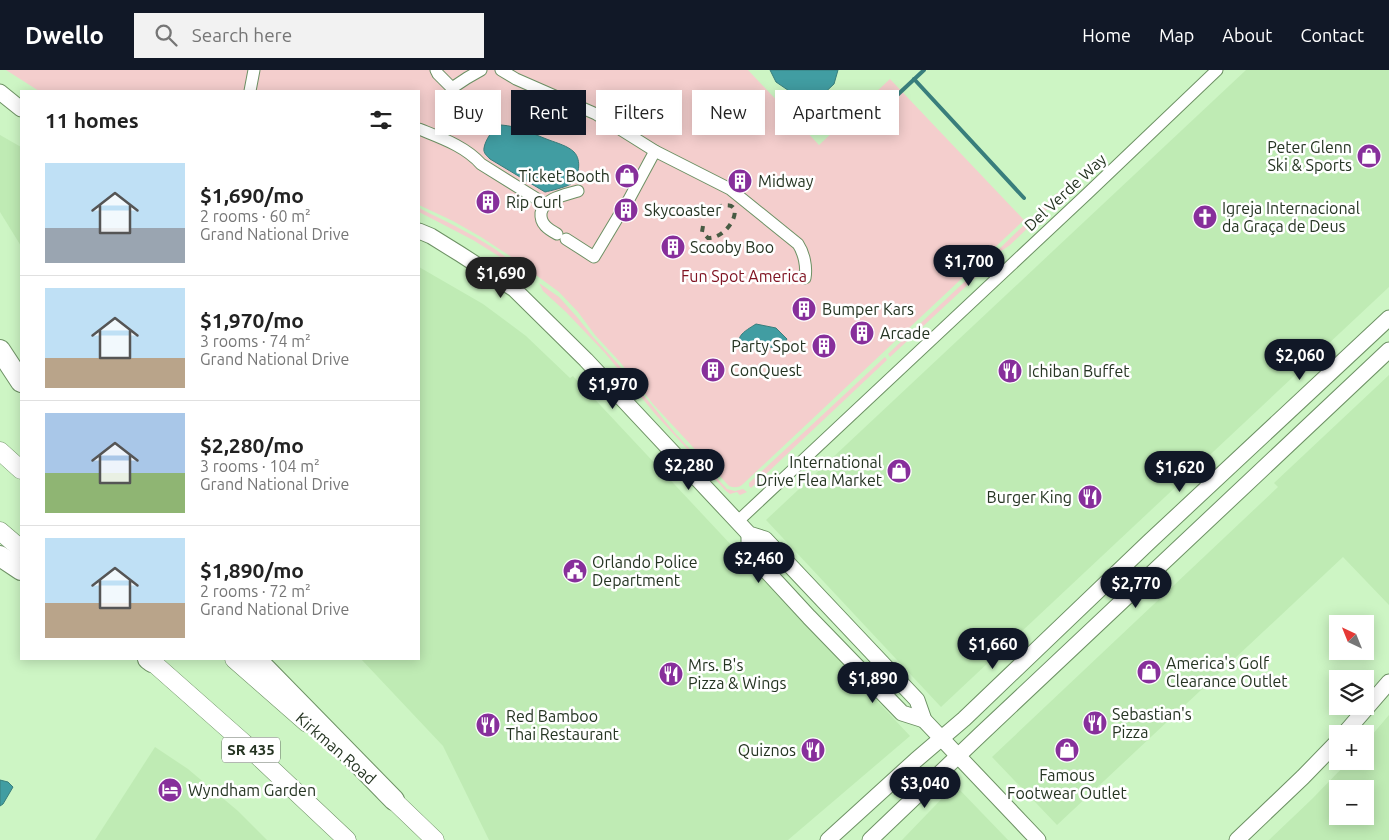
<!DOCTYPE html>
<meta charset="utf-8">
<style>
:root{--surface:#fff;--page:#f2f2f2;--text:#222;--muted:#767676;--line:#e0e0e0;--accent:#111827}
body{margin:0;font-family:Ubuntu,sans-serif;background:var(--page);color:var(--text);height:100vh;display:flex;flex-direction:column;font-size:19px;white-space:nowrap}
*{box-sizing:border-box;margin:0}
p{font-size:16px;color:var(--muted)}
.icon{flex:none;width:28px;height:28px;fill:none;stroke:currentColor;stroke-width:2;stroke-linecap:round;stroke-linejoin:round}
.map{position:relative;flex:1;overflow:hidden}
.side{position:absolute;left:20px;top:20px;width:400px;height:570px;display:flex;flex-direction:column;background:var(--surface);border-radius:0px;box-shadow:0 2px 12px #0003}
.side>*{flex:none}
.banner{position:absolute;left:435px;top:20px;width:475px;height:45px;display:flex;gap:10px}
.needle{width:32px;rotate:317deg}
.tools{position:absolute;left:1329px;top:545px;display:grid;gap:10px}
.tools a{display:grid;place-items:center;width:45px;height:45px;border-radius:0px;background:var(--surface);box-shadow:0 2px 12px #0003;font-size:25px}
.price{position:absolute;translate:-50% -42px;padding:0 11px;border-radius:18px;background:var(--accent);color:#fff;font-size:16px;line-height:32px;filter:drop-shadow(0 1px 2px #0008)}
.price::after{content:'';position:absolute;left:50%;top:30px;width:15px;height:11px;margin-left:-8px;background:inherit;clip-path:polygon(0 0,100% 0,50% 100%)}
.price.on{background:#222;color:#fff}
ul{padding:0;list-style:none}
li{display:flex;align-items:center;gap:15px;height:125px;padding:0 25px}
li+li{border-top:1px solid var(--line)}
li span{display:grid;place-items:center;flex:none;width:140px;height:100px;border-radius:0px;color:#555}
li>.icon{margin-inline-start:auto}
span .icon{width:60px;height:60px;fill:#fffc;stroke-width:1}
li b{font-size:21px}
h2{display:flex;justify-content:space-between;align-items:center;height:60px;padding:0 25px;font-size:21px}
.tag{padding:0 18px;border-radius:0px;background:var(--surface);box-shadow:0 2px 12px #0003;font-size:18px;line-height:45px}
.tag.on{background:var(--accent);color:#fff}
header{display:flex;align-items:center;gap:30px;box-sizing:border-box;height:70px;padding:0 25px;background:var(--accent);color:#fff}
header strong{font-size:24px}
nav{display:flex;gap:28px;margin-inline-start:auto;font-size:18px}
.search{width:350px;height:45px;background:var(--page);display:flex;align-items:center;gap:12px;box-sizing:border-box;padding:0 18px;border-radius:0px;color:var(--muted);font-size:19px}
.map>svg:first-child{display:block}
.built{fill:#bfebb4;fill-rule:evenodd}
.green{fill:#f4cecd}
.water{fill:#419da2;stroke:#397e7c}
.lines{fill:none;stroke-linecap:round;stroke-linejoin:round}
.stream{stroke:#397e7c;stroke-width:4}
.street-casing{stroke:#6d9164;stroke-width:13}
.secondary-casing{stroke:#6d9164;stroke-width:17}
.primary-casing{stroke:#6d9164;stroke-width:19}
.highway-casing{stroke:#6d9164;stroke-width:22}
.street{stroke:#fff;stroke-width:11}
.secondary{stroke:#fff;stroke-width:15}
.primary{stroke:#fff;stroke-width:18}
.highway{stroke:#fff;stroke-width:20}
.rail{stroke:#475b43;stroke-width:4;stroke-dasharray:6 6;stroke-linecap:butt}
.labels{text-anchor:middle;stroke-width:5;stroke-linejoin:round;paint-order:stroke}
.shield{fill:#fff;stroke:#667164;stroke-width:1}
.shield-label{font-size:15px;font-weight:bold;fill:#253422}
.poi-label{font-size:16px;fill:#253422;stroke:#fff;text-anchor:start}
.street-label{font-size:16px;fill:#253422;stroke:#fff}
.park-label{font-size:16px;fill:#801524;stroke:#fff}
</style>
<header>
<strong>Dwello</strong>
<div class="search"><svg class="icon" aria-label="search" viewBox="0 0 24 24"><circle cx="10" cy="10" r="6"/><path d="M15 15l6 6"/></svg>Search here</div>
<nav><a>Home</a><a>Map</a><a>About</a><a>Contact</a></nav>
</header>
<div class="map">
<svg width="1389" height="770" viewBox="0 0 1389 770">
<rect width="100%" height="100%" fill="#cdf5c4"/>
<g class="built">
<polygon points="1246,0 1389,0 1389,217 941,637 766,450"/>
<polygon points="0,65 21,77 21,176 0,142"/>
<polygon points="419,197 483,234 526,266 570,308 573,306 910,666 788,770 489,770 443,676 361,589 419,589"/>
<polygon points="1389,305 1389,535 1343,487 1057,755 992,687 1278,417 1274,413"/>
<path d="M1389,645v125h-120l43,-41 37,-38h16v-18zM1338,719h27v27h-27z"/>
<polygon points="155,677 188,699 238,741 267,770 95,770"/>
<polygon points="955,715 1008,770 902,770"/>
</g>
<g class="green">
<path d="M6,0h742l71,75 71,-66 134,141 -281,264c-4,4 -9,4 -14,2l-76,-82 -33,-42 -25,-27 -17,-23 -19,-20 -49,-36 -29,-19 -28,-16 -34,-16v-114h-380z"/>
<polygon points="1063,120 1059,128 1010,175 1003,180 996,182 1056,124"/>
<path d="M419,138c30,15 69,33 94,55l-8,-3 -32,-20 -54,-28z"/>
<polygon points="978,199 975,208 890,287 888,284"/>
<polygon points="539,213 559,227 577,247 593,267 617,293 674,362 727,419 735,421 743,419 747,422 740,425 737,422 730,424 726,421 656,345 605,283 566,242 543,221"/>
<polygon points="885,287 887,290 751,418 749,416 749,413"/>
</g>
<g class="water">
<polygon points="770,0 838,0 834,14 816,31 804,31 776,12"/>
<path d="M501,55c17,1 32,9 48,15 8,3 19,6 25,12 8,8 5,25 -3,32 -5,3 -21,7 -26,8l-55,-33c-3,-3 -7,-6 -6,-11 1,-7 9,-21 17,-23z"/>
<path d="M756,254l20,4 11,11 -3,5 -6,4 -9,-1 -21,4c-19,-12 -3,-20 8,-27z"/>
<polygon points="0,710 8,712 13,717 3,734 0,736"/>
</g>
<g class="lines">
<g class="stream">
<polyline points="914,9 1024,128"/>
<polyline points="892,30 924,0"/>
</g>
<defs>
<g id="street">
<polyline points="436,0 438,4 452,18 467,8 481,0"/>
<polyline points="501,0 516,9 564,30"/>
<polyline points="250,21 254,0"/>
<path d="M580,37l16,7 59,37 75,38 68,55c6,9 9,23 7,34"/>
<path d="M419,59c22,9 46,17 62,35l64,40"/>
<polyline points="627,133 655,81"/>
<path d="M557,164c-9,-5 -17,-10 -16,-21 3,-15 24,-18 37,-22"/>
<polyline points="566,169 594,187 621,142"/>
<polyline points="737,452 1088,123 1217,0"/>
</g>
<g id="secondary">
<polyline points="0,22 21,39"/>
<polyline points="419,161 431,166 460,184 514,219 586,290 749,464 765,469 917,630 924,650 1038,770"/>
<polyline points="749,464 749,482 809,547 902,643 924,650"/>
<polyline points="1344,664 1389,612"/>
<polyline points="828,770 916,690 964,649 1149,472 1389,248"/>
<polyline points="870,770 981,664 1389,280"/>
<polyline points="1237,770 1303,707 1338,671"/>
</g>
<g id="primary">
<polyline points="0,381 21,400"/>
<polyline points="0,461 21,479"/>
<polyline points="149,589 244,673 347,770"/>
<polyline points="234,589 307,653"/>
<polyline points="385,722 435,770"/>
</g>
<g id="highway">
<polyline points="0,280 21,312"/>
<polyline points="0,486 21,500"/>
<polyline points="148,589 152,592"/>
<polyline points="256,589 394,730"/>
</g>
</defs>
<use href="#street" class="street-casing"/>
<use href="#secondary" class="secondary-casing"/>
<use href="#primary" class="primary-casing"/>
<use href="#highway" class="highway-casing"/>
<use href="#street" class="street"/>
<use href="#secondary" class="secondary"/>
<use href="#primary" class="primary"/>
<use href="#highway" class="highway"/>
<path class="rail" d="M703,156l-1,6 6,6c21,1 41,-39 13,-32l-6,6"/>
</g>
<defs>
<symbol id="shop-disc" viewBox="-11 -11 22 22"><circle r="9.5" fill="#872f9b" stroke="#fff"/><path d="M-5-2.5h2.3a2.7 3.5 0 0 1 5.4 0H5L5.5 6h-11ZM-1.5-2.5h3a1.5 2.3 0 0 0-3 0Z" fill="#fff"/></symbol>
<symbol id="building-disc" viewBox="-11 -11 22 22"><circle r="9.5" fill="#872f9b" stroke="#fff"/><path d="M-4-6H4V6H1V3H-1V6H-4ZM-2.5-4.3h1.7v1.8h-1.7ZM.8-4.3h1.7v1.8H.8ZM-2.5-1h1.7V.8h-1.7ZM.8-1h1.7V.8H.8Z" fill="#fff"/></symbol>
<symbol id="church-disc" viewBox="-11 -11 22 22"><circle r="9.5" fill="#872f9b" stroke="#fff"/><path d="M-1.2-6h2.4v3.5h3.3v2.4h-3.3V6h-2.4V-.1h-3.3v-2.4h3.3Z" fill="#fff"/></symbol>
<symbol id="restaurant-disc" viewBox="-11 -11 22 22"><circle r="9.5" fill="#872f9b" stroke="#fff"/><path d="M-5-6h1v4h1v-4h1v4h1v-4h1v5L-1.5 .5V6h-2V.5L-5-1ZM5-6V6H3V1.5H1.5Q1.5-4 5-6Z" fill="#fff"/></symbol>
<symbol id="civic-disc" viewBox="-11 -11 22 22"><circle r="9.5" fill="#872f9b" stroke="#fff"/><path d="M-.6-6.5H3V-4.5H.6V-3L4-1V1h2V6H-6V1h2V-1L-.6-3ZM-1.2 2.5V6h2.4V2.5Z" fill="#fff"/></symbol>
<symbol id="hotel-disc" viewBox="-11 -11 22 22"><circle r="9.5" fill="#872f9b" stroke="#fff"/><path d="M-6-4.5h1.5V1H6V5H4.5V3h-9V5H-6ZM-4 0a1.8 1.8 0 1 1 3.6 0ZM.5 0V-2.5h3Q6-2.5 6 0Z" fill="#fff"/></symbol>
</defs>
<g fill-rule="evenodd">
<use href="#shop-disc" x="1355" y="72" width="28" height="28"/>
<use href="#shop-disc" x="613" y="92" width="28" height="28"/>
<use href="#building-disc" x="726" y="97" width="28" height="28"/>
<use href="#building-disc" x="474" y="118" width="28" height="28"/>
<use href="#building-disc" x="612" y="126" width="28" height="28"/>
<use href="#church-disc" x="1191" y="133" width="28" height="28"/>
<use href="#building-disc" x="659" y="163" width="28" height="28"/>
<use href="#building-disc" x="790" y="225" width="28" height="28"/>
<use href="#building-disc" x="848" y="249" width="28" height="28"/>
<use href="#building-disc" x="810" y="262" width="28" height="28"/>
<use href="#building-disc" x="699" y="286" width="28" height="28"/>
<use href="#restaurant-disc" x="996" y="287" width="28" height="28"/>
<use href="#shop-disc" x="885" y="387" width="28" height="28"/>
<use href="#restaurant-disc" x="1076" y="413" width="28" height="28"/>
<use href="#civic-disc" x="561" y="487" width="28" height="28"/>
<use href="#shop-disc" x="1135" y="588" width="28" height="28"/>
<use href="#restaurant-disc" x="657" y="590" width="28" height="28"/>
<use href="#restaurant-disc" x="1081" y="639" width="28" height="28"/>
<use href="#restaurant-disc" x="474" y="641" width="28" height="28"/>
<use href="#restaurant-disc" x="799" y="666" width="28" height="28"/>
<use href="#shop-disc" x="1053" y="666" width="28" height="28"/>
<use href="#hotel-disc" x="156" y="706" width="28" height="28"/>
</g>
<g class="labels">
<rect class="shield" x="222" y="667.5" width="58" height="25" rx="4"/>
<g class="shield-label">
<text x="251" y="685">SR 435</text>
</g>
<g class="poi-label">
<text x="1352" y="83" text-anchor="end">Peter Glenn<tspan x="1352" dy="18">Ski &amp; Sports</tspan></text>
<text x="610" y="112" text-anchor="end">Ticket Booth</text>
<text x="758" y="117">Midway</text>
<text x="506" y="138">Rip Curl</text>
<text x="1222" y="144">Igreja Internacional<tspan x="1222" dy="18">da Graça de Deus</tspan></text>
<text x="644" y="146">Skycoaster</text>
<text x="690" y="183">Scooby Boo</text>
<text x="822" y="245">Bumper Kars</text>
<text x="880" y="269">Arcade</text>
<text x="806" y="282" text-anchor="end">Party Spot</text>
<text x="730" y="306">ConQuest</text>
<text x="1028" y="307">Ichiban Buffet</text>
<text x="882" y="398" text-anchor="end">International<tspan x="882" dy="18">Drive Flea Market</tspan></text>
<text x="1072" y="433" text-anchor="end">Burger King</text>
<text x="592" y="498">Orlando Police<tspan x="592" dy="18">Department</tspan></text>
<text x="1166" y="599">America's Golf<tspan x="1166" dy="18">Clearance Outlet</tspan></text>
<text x="688" y="601">Mrs. B's<tspan x="688" dy="18">Pizza &amp; Wings</tspan></text>
<text x="1112" y="650">Sebastian's<tspan x="1112" dy="18">Pizza</tspan></text>
<text x="506" y="652">Red Bamboo<tspan x="506" dy="18">Thai Restaurant</tspan></text>
<text x="796" y="686" text-anchor="end">Quiznos</text>
<text x="1067" y="711" text-anchor="middle">Famous<tspan x="1067" dy="18">Footwear Outlet</tspan></text>
<text x="188" y="726">Wyndham Garden</text>
</g>
<g class="street-label">
<text transform="translate(1065 122) rotate(-43)" y="6">Del Verde Way</text>
<text transform="translate(336 678) rotate(41)" y="6">Kirkman Road</text>
</g>
<g class="park-label">
<text x="744" y="212">Fun Spot America</text>
</g>
</g>
</svg>
<div class="tools">
<a><svg class="needle" viewBox="-14 -14 28 28"><path d="M0-13l5 13h-10z" fill="#e53935"/><path d="M0 13l5-13h-10z" fill="#767676"/></svg></a>
<a><svg class="icon" aria-label="layers" viewBox="0 0 24 24"><path d="M12 4l9 5-9 5-9-5zM3 14l9 5 9-5"/></svg></a>
<a>+</a>
<a>−</a>
</div>
<b class="price" style="left:969px;top:217px">$1,700</b>
<b class="price on" style="left:501px;top:229px">$1,690</b>
<b class="price" style="left:1300px;top:311px">$2,060</b>
<b class="price" style="left:613px;top:340px">$1,970</b>
<b class="price" style="left:689px;top:421px">$2,280</b>
<b class="price" style="left:1180px;top:423px">$1,620</b>
<b class="price" style="left:759px;top:514px">$2,460</b>
<b class="price" style="left:1136px;top:539px">$2,770</b>
<b class="price" style="left:993px;top:600px">$1,660</b>
<b class="price" style="left:873px;top:634px">$1,890</b>
<b class="price" style="left:925px;top:739px">$3,040</b>
<div class="banner">
<a class="tag">Buy</a>
<a class="tag on">Rent</a>
<a class="tag">Filters</a>
<a class="tag">New</a>
<a class="tag">Apartment</a>
</div>
<section class="side">
<h2>11 homes<svg class="icon" aria-label="filters" viewBox="0 0 24 24"><path d="M4 7h16M4 17h16"/><circle cx="9" cy="7" r="2"/><circle cx="15" cy="17" r="2"/></svg></h2>
<ul>
<li><span style="background:linear-gradient(#bfe0f5 65%,#9aa5b1 0)"><svg class="icon" aria-label="home" viewBox="0 0 24 24"><path d="M3 11l9-7 9 7M6 9v11h12V9"/></svg></span><div><b>$1,690/mo</b><p>2 rooms · 60 m²</p><p>Grand National Drive</p></div></li>
<li><span style="background:linear-gradient(#bfe0f5 70%,#b9a48a 0)"><svg class="icon" aria-label="home" viewBox="0 0 24 24"><path d="M3 11l9-7 9 7M6 9v11h12V9"/></svg></span><div><b>$1,970/mo</b><p>3 rooms · 74 m²</p><p>Grand National Drive</p></div></li>
<li><span style="background:linear-gradient(#a9c7e8 60%,#8fb573 0)"><svg class="icon" aria-label="home" viewBox="0 0 24 24"><path d="M3 11l9-7 9 7M6 9v11h12V9"/></svg></span><div><b>$2,280/mo</b><p>3 rooms · 104 m²</p><p>Grand National Drive</p></div></li>
<li><span style="background:linear-gradient(#bfe0f5 65%,#b9a48a 0)"><svg class="icon" aria-label="home" viewBox="0 0 24 24"><path d="M3 11l9-7 9 7M6 9v11h12V9"/></svg></span><div><b>$1,890/mo</b><p>2 rooms · 72 m²</p><p>Grand National Drive</p></div></li>
</ul>
</section>
</div>
